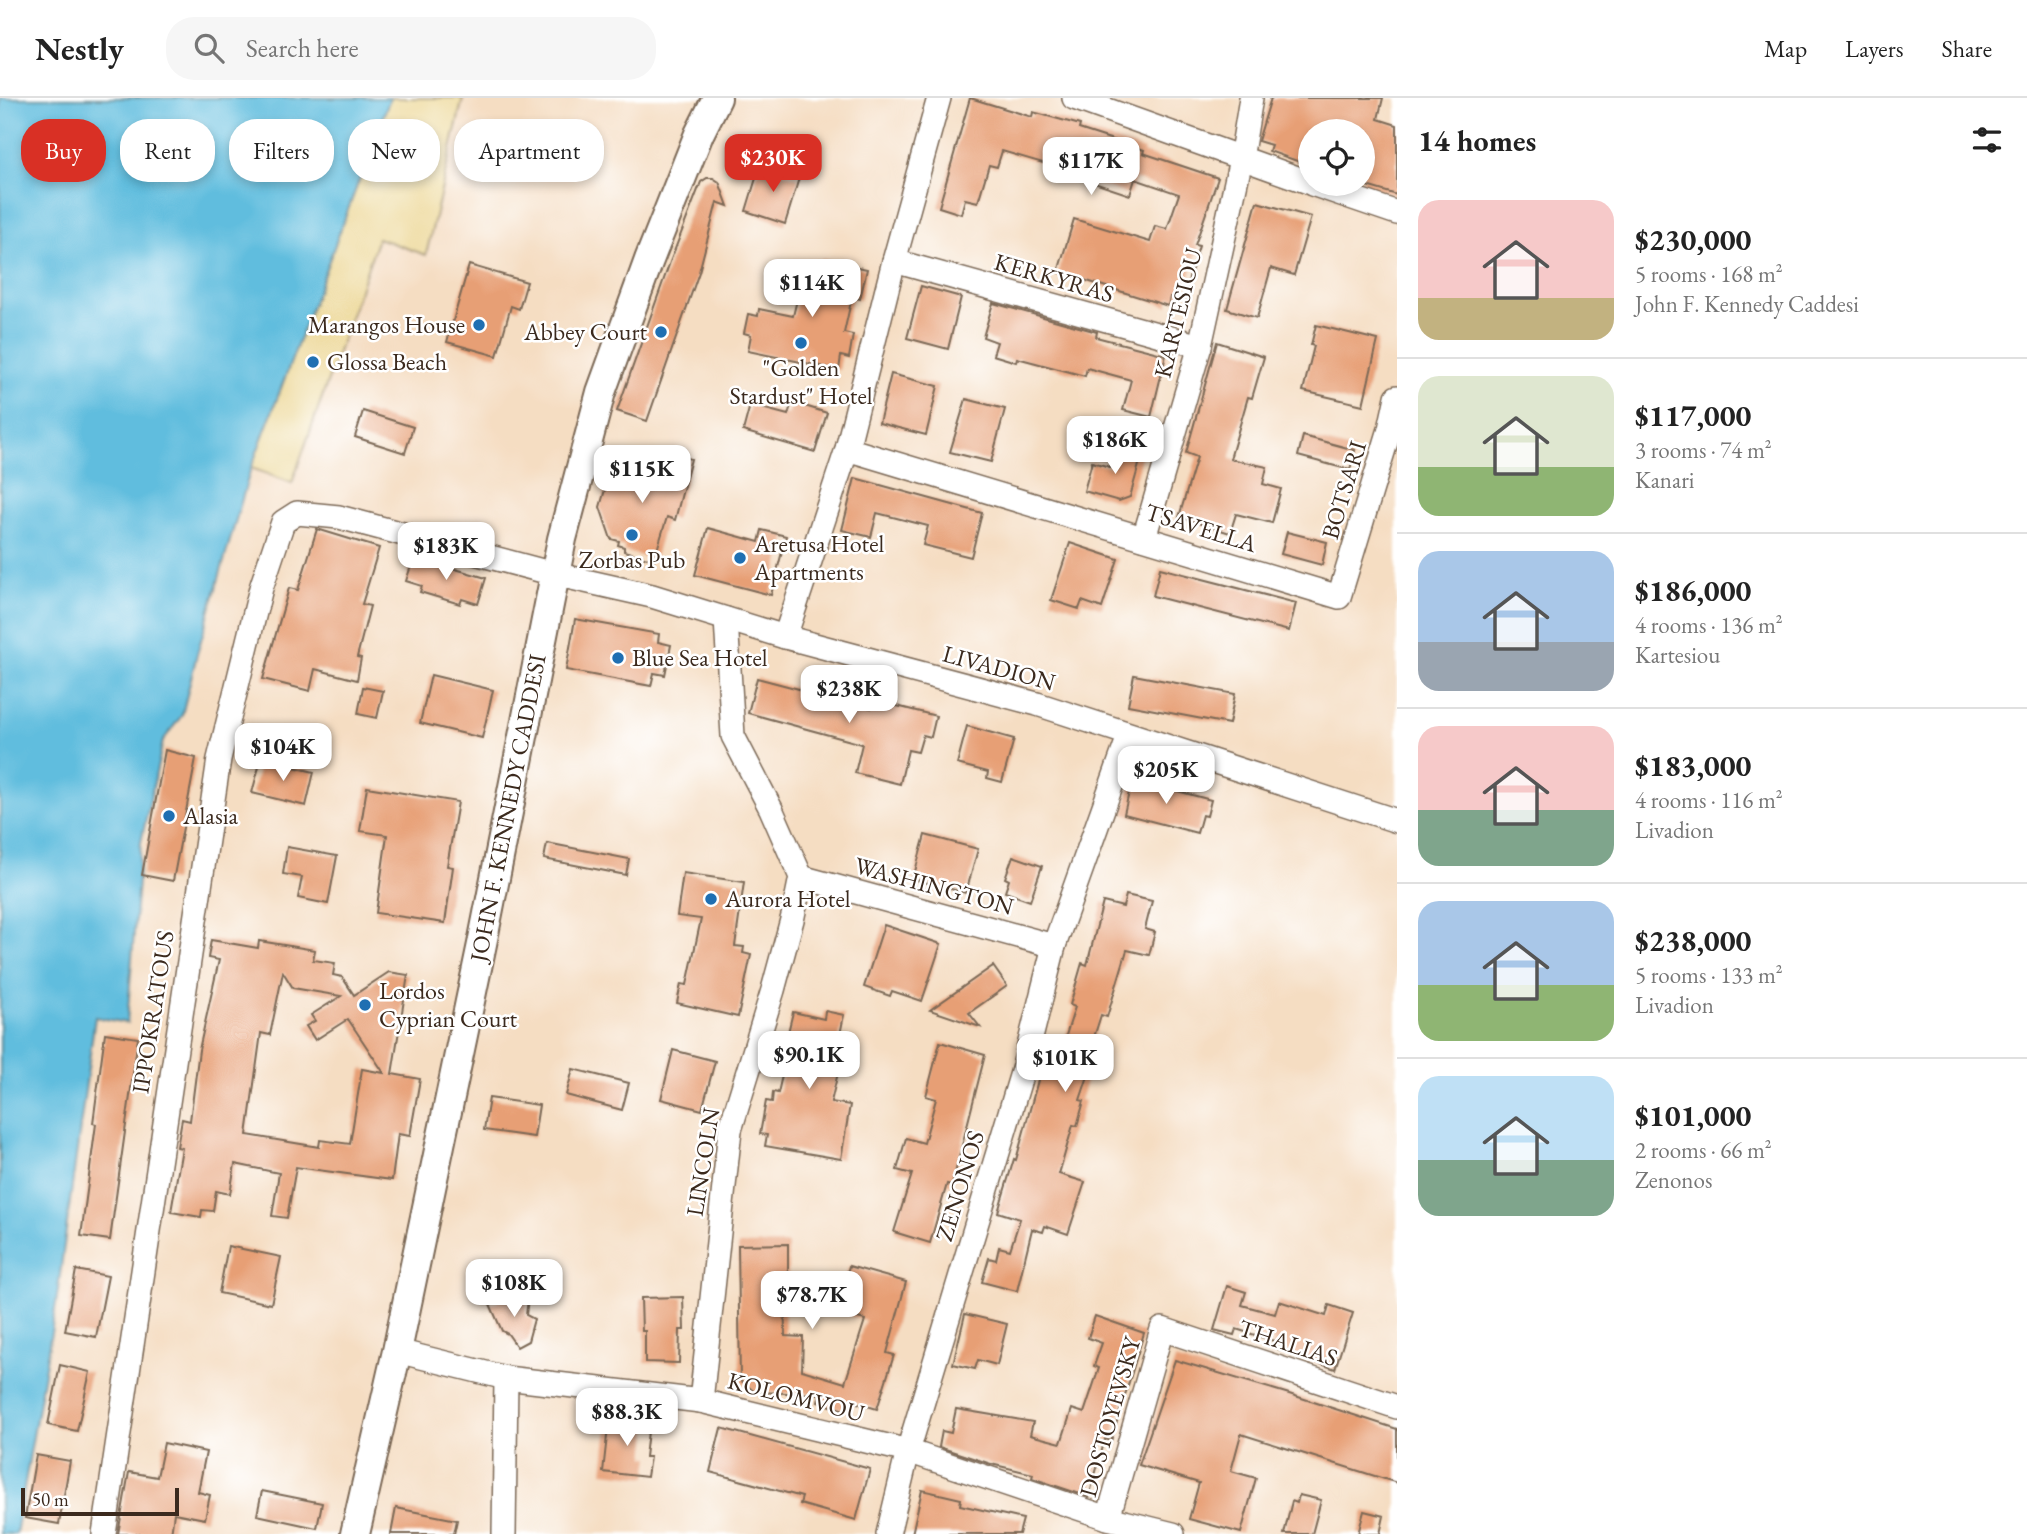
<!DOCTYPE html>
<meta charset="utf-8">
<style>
:root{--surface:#fff;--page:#f6f6f6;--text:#222;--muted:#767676;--line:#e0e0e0;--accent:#d93025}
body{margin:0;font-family:"EB Garamond",serif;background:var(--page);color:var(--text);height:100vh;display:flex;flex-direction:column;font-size:26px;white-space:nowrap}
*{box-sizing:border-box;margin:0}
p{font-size:23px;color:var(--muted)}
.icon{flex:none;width:38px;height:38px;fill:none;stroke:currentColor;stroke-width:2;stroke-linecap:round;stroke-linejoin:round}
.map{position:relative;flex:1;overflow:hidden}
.drawer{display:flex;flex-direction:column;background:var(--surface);width:630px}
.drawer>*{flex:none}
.top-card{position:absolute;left:21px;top:21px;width:665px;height:63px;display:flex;gap:14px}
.tools{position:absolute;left:1298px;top:21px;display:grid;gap:14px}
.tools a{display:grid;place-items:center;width:77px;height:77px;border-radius:50%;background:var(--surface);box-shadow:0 4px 10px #0003;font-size:35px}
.scale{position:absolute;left:21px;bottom:18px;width:158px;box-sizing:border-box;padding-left:7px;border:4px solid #3b2a1e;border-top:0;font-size:19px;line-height:24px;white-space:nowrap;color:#3b2a1e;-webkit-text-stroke:5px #fff;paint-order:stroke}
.price{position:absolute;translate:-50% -60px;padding:0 16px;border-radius:14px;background:#fff;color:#222;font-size:23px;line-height:46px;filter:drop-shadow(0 2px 4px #0008)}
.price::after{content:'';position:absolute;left:50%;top:42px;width:21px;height:16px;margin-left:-10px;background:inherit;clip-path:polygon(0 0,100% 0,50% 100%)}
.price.current{background:var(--accent);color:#fff}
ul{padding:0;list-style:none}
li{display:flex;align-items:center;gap:21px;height:175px;padding:0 21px}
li+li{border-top:2px solid var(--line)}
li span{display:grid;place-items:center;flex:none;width:196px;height:140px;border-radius:21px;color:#555}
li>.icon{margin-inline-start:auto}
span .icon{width:84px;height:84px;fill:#fffc;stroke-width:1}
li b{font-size:30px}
h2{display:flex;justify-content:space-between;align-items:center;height:84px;padding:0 21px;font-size:30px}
.chip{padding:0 24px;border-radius:28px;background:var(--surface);box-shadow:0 4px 10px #0003;font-size:24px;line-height:63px}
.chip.current{background:var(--accent);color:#fff}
header{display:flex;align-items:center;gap:42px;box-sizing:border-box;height:98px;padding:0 35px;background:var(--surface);border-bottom:2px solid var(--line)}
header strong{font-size:33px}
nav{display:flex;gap:38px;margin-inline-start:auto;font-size:24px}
.search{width:490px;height:63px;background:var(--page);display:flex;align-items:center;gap:18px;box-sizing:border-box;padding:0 24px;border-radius:28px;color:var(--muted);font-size:26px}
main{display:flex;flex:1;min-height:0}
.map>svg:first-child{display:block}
.sand{fill:#eeda9e;stroke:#94825e;stroke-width:2}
.water{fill:#60bdde;stroke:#4e747e;stroke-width:2}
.building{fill:#e79f75;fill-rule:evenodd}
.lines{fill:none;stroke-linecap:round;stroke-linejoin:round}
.minor-casing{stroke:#7c6957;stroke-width:26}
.tertiary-casing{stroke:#7c6957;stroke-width:32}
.minor{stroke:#fff;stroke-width:23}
.tertiary{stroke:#fff;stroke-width:28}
.poi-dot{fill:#1f6fb2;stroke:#fff;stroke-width:2.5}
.labels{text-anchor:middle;stroke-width:5;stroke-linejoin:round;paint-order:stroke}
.street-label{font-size:24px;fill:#3b2a1e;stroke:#fff}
.poi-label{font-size:24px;fill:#3b2a1e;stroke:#fff;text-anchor:start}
</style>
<header>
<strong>Nestly</strong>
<div class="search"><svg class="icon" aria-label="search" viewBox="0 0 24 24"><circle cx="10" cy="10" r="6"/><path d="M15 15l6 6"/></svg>Search here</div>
<nav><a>Map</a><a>Layers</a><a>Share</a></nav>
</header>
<main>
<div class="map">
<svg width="1397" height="1436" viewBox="0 0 1397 1436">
<rect width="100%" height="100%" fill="#fff"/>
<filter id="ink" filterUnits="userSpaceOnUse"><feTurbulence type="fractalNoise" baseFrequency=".0143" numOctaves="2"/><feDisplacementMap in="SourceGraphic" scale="14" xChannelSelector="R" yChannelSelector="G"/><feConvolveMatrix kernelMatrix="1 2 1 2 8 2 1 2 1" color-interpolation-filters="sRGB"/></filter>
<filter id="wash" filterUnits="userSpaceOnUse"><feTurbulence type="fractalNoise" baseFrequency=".00686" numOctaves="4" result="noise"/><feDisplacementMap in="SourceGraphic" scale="28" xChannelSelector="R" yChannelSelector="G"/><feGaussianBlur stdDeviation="1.57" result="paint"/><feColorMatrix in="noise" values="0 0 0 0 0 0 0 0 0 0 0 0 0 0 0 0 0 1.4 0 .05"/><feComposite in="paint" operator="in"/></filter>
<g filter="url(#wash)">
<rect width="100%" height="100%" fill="#f5ddc2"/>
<polygon class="sand" points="390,0 463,0 426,157 378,140 292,385 251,370"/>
<polygon class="water" points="0,0 390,0 251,370 197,556 182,617 163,643 141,744 127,925 95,919 56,1206 16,1436 0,1436"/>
<g id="blocks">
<g class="building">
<polygon points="970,0 1032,19 1033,14 1080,27 1079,31 1144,52 1143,55 1218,80 1195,147 1199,148 1182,203 1170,199 1168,208 1058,174 1074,121 1150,144 1155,128 1167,131 1179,96 1135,81 1130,97 1082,81 1084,77 1002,53 997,69 989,67 978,104 965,101 961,116 939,109"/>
<polygon points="1271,0 1383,0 1378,21 1397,27 1397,97 1363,87 1363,33 1311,33 1311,68 1269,53 1271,47 1258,43"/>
<polygon points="760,67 799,80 785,126 746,113"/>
<polygon points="707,80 713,80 719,84 728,108 717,104 699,174 647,323 617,313 670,164 701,84"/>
<polygon points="1257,104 1311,119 1294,177 1271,170 1257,220 1227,211"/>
<polygon points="821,161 867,171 860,201 852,199 844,235 853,237 849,260 841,258 839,272 748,253 751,237 744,235 748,216 758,218 759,211 793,218 805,169 818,172"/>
<polygon points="469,167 527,184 519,211 511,208 497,258 447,244"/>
<polygon points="921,188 961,199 948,251 907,240"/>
<polygon points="993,205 1097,234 1096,239 1166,257 1151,319 1123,312 1131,282 1087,270 1085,278 1017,260 1016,264 993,257 997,244 983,239"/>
<polygon points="1316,227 1378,242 1363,307 1303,293 1314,248 1311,247"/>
<polygon points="1217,244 1264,259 1252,300 1248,299 1230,361 1267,369 1263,386 1281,391 1272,425 1236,416 1230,435 1179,419 1197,359 1186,355"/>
<polygon points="891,276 938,288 926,337 879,325"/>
<polygon points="966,301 1005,311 991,364 950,354"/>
<polygon points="792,304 827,315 815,354 743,333 750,307 788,317"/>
<polygon points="363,313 413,329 405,355 355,339"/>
<polygon points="1303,338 1355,352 1350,372 1298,358"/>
<polygon points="1116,349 1142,356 1130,399 1119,403 1084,393 1092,364 1110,369"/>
<polygon points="675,357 691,361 675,422 667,419 654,462 624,453 624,449 618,447 619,443 611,441 600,409 613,364 669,381"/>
<polygon points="855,380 982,415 971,459 923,447 928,428 877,415 871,439 842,432"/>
<polygon points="708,430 759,444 762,432 786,438 771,497 695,477"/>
<polygon points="317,431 379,450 362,506 370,508 357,559 361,560 357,582 315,571 310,593 263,581 289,490 298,492"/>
<polygon points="1287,434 1327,444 1322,467 1281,456"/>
<polygon points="1070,445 1118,461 1102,510 1082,503 1079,511 1051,502"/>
<polygon points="414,459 486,480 478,506 462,501 460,506 420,494 422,488 406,483"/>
<polygon points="1160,470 1296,505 1289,533 1153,498"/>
<polygon points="575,521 659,536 658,544 671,547 665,577 654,575 651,588 566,572"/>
<polygon points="431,577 493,592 482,640 420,625"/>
<polygon points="1134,577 1235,596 1229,626 1128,607"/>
<polygon points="757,580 871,610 873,602 936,618 931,639 923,637 918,654 908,652 900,686 855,675 862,646 748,615"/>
<polygon points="363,589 383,593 377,620 358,616"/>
<polygon points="967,628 1014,641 1002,684 987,680 988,674 957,666"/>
<polygon points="165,652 196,660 173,783 142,777"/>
<polygon points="261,661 314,674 306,708 252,695"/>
<polygon points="1132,681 1211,702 1207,718 1202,717 1197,735 1124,716"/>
<polygon points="367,689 458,704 447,768 453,769 445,825 376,815 387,737 360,733"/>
<polygon points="925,737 978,751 966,795 913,781"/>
<polygon points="547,745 629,761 626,777 544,761"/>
<polygon points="287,749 337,758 328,806 298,800 302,779 283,776"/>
<polygon points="1013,758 1042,768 1030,803 1005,794 1009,782 1005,780"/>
<polygon points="683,775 744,784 735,848 744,849 743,855 751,857 738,919 677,905 681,886 687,887 701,821 677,818"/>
<polygon points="1126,797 1152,803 1145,831 1155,834 1149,857 1127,852 1107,919 1101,917 1084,971 1090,972 1080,1002 1084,1003 1077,1028 1073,1027 1059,1076 1085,1084 1068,1136 1045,1128 1043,1134 1032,1131 1017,1193 982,1184 989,1160 996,1162 999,1149 1010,1152 1020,1121 998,1114 1014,1061 1016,1062 1048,946 1062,950 1075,909 1070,907 1082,865 1087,867 1103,804 1123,809"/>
<polygon points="884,827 941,846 922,903 892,893 890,898 864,889"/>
<path d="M211,842l47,8 1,-7 56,9 -2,10 22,3 -2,12 9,2 12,18 35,-23 19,3 -16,99 28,5 -10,57 -12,-2 -6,46 -96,-13 -9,51 -15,-2 7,-43 -44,-9 -5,30 -14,-3 -3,20 -11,-1 -1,7 -30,-5 11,-64 -5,-1 5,-28 8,2 9,-71 20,-90 -11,-2zM283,874l10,16 48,8 -30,19 4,6 -9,5 9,14 33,-21 36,54 -22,-4 -12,75 -30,-4 -1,7 -72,-12 14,-102 9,2z"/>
<polygon points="993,868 1007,888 969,915 980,929 930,912"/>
<polygon points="825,913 844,917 835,961 841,962 831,1004 850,1007 841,1061 765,1048 767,1037 760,1036 766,1003 772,1004 773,994 778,995 788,951 784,951 793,914 824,921"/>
<polygon points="105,935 138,940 110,1142 81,1138 96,1026 93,1025"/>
<polygon points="940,944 985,957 952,1087 947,1086 930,1145 894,1134 912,1076 897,1072 906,1040 924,1045 936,1001 926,998"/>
<polygon points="673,952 715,963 702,1012 661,1001"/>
<polygon points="573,971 629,985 622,1012 566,997"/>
<polygon points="489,1000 539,1007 534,1039 484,1032"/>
<polygon points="788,1146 788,1184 784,1184 785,1238 803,1239 802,1272 845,1285 865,1222 836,1214 849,1168 906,1184 887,1255 894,1257 877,1311 851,1303 848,1313 818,1304 820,1296 755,1294 740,1282 738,1147"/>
<polygon points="228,1148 281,1159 271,1206 219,1195"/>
<polygon points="76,1172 108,1178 96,1239 65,1233"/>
<polygon points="1227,1188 1246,1194 1242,1207 1275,1216 1279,1203 1326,1218 1329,1207 1353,1215 1335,1271 1272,1249 1274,1243 1236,1231 1234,1237 1214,1232"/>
<polygon points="512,1198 513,1204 528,1200 526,1217 534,1221 528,1243 517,1249 508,1236 502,1233 490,1206"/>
<polygon points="683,1199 684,1232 680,1232 679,1265 645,1264 645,1233 642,1233 641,1200"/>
<polygon points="965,1216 1007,1226 997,1267 978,1262 975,1271 953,1266"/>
<polygon points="1095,1218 1144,1235 1111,1343 1105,1341 1089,1399 1032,1380 1033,1376 991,1366 939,1349 942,1333 951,1335 956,1311 1033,1324 1030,1337 1061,1345 1072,1311 1084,1315 1099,1270 1094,1268 1102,1245 1088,1240"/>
<polygon points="1175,1262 1286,1295 1397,1331 1397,1385 1241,1336 1231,1373 1256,1380 1241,1435 1189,1421 1199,1385 1139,1367"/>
<polygon points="60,1267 90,1274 77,1333 48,1327"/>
<polygon points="609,1320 649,1325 645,1359 650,1359 647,1379 603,1374"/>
<polygon points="721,1330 870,1371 856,1422 800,1406 802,1399 710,1374"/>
<polygon points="164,1345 206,1354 198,1394 210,1397 205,1421 174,1415 171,1436 118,1436 129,1374 157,1379"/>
<polygon points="36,1357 70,1363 59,1426 25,1420"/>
<polygon points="922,1392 961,1401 960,1407 1023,1421 1019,1436 912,1436"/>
<polygon points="262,1393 322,1405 317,1430 257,1417"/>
<polygon points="1299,1397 1321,1402 1312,1436 1284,1436 1292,1403 1297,1405"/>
<polygon points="396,1410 457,1422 454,1436 391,1436"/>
<polygon points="1364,1413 1384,1418 1380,1436 1358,1436"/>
</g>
</g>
</g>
<g filter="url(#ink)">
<use href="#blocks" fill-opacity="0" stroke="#7c6957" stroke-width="2"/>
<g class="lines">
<defs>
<g id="minor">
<polyline points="1074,0 1311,85"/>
<polyline points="1312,86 1397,115"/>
<polyline points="894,163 1200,248"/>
<polyline points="847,351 1339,499 1390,331 1397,299"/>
<polyline points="1144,440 1200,248 1241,61 1251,0"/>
<polyline points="785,539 847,351 894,163 939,0"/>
<polyline points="801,779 1054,848"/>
<polyline points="397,1253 506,1280 701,1303 908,1353 1108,1420 1173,1436"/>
<polyline points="701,1303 730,1032 773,892 793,818 801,779 771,711 733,638 726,521"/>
<polyline points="1108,1420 1162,1231 1397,1309"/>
<polyline points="104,1436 219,661 261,490 283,424 297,415 339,419 554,476 652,498 785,539 1037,606 1397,723"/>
<polyline points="504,1436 506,1280"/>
<polyline points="888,1436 908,1353 1024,968 1054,848 1129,638"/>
</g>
<polyline id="tertiary" points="355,1436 397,1253 482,846 562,441 601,294 649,162 699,36 717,0"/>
</defs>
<use href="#minor" class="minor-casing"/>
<use href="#tertiary" class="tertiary-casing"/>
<use href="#minor" class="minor"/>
<use href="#tertiary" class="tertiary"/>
</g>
</g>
<g class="poi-dot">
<circle cx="479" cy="227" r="7"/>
<circle cx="661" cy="234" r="7"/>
<circle cx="801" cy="245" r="7"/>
<circle cx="313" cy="264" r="7"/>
<circle cx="632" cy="437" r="7"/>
<circle cx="740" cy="460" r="7"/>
<circle cx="618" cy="560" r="7"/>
<circle cx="169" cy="718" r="7"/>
<circle cx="711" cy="801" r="7"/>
<circle cx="365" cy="907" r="7"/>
</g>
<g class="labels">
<g class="street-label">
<text transform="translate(1054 180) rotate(16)" y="8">KERKYRAS</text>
<text transform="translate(1178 215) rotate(-76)" y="8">KARTESIOU</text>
<text transform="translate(1344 392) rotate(-73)" y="8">BOTSARI</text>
<text transform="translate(1201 430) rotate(17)" y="8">TSAVELLA</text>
<text transform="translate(999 570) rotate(15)" y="8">LIVADION</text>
<text transform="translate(508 710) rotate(-79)" y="8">JOHN F. KENNEDY CADDESI</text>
<text transform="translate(934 788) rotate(15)" y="8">WASHINGTON</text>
<text transform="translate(153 914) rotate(-81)" y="8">IPPOKRATOUS</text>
<text transform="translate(703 1064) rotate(-81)" y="8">LINCOLN</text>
<text transform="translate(960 1088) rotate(-73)" y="8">ZENONOS</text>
<text transform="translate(1288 1245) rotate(18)" y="8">THALIAS</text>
<text transform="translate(796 1299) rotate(14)" y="8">KOLOMVOU</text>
<text transform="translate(1110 1319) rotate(-74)" y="8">DOSTOYEVSKY</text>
</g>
<g class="poi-label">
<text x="465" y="235" text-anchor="end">Marangos House</text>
<text x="647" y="242" text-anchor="end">Abbey Court</text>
<text x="327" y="272">Glossa Beach</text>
<text x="801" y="278" text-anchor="middle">"Golden<tspan x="801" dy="28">Stardust" Hotel</tspan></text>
<text x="754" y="454">Aretusa Hotel<tspan x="754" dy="28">Apartments</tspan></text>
<text x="632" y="470" text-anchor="middle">Zorbas Pub</text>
<text x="632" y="568">Blue Sea Hotel</text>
<text x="183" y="726">Alasia</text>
<text x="725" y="809">Aurora Hotel</text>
<text x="379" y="901">Lordos<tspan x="379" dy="28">Cyprian Court</tspan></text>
</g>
</g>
</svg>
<div class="tools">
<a><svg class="icon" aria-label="locate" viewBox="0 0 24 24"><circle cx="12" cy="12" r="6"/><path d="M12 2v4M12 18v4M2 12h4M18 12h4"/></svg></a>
</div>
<div class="scale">50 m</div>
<b class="price current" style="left:773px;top:96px">$230K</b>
<b class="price" style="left:1091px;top:99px">$117K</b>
<b class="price" style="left:812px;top:221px">$114K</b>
<b class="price" style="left:1115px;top:378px">$186K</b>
<b class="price" style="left:642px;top:407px">$115K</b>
<b class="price" style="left:446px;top:484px">$183K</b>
<b class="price" style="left:849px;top:627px">$238K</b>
<b class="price" style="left:283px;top:685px">$104K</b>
<b class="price" style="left:1166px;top:708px">$205K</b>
<b class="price" style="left:809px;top:993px">$90.1K</b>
<b class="price" style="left:1065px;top:996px">$101K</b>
<b class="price" style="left:514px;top:1221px">$108K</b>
<b class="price" style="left:812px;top:1233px">$78.7K</b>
<b class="price" style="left:627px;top:1350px">$88.3K</b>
<div class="top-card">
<a class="chip current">Buy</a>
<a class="chip">Rent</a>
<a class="chip">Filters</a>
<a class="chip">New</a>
<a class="chip">Apartment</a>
</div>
</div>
<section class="drawer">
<h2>14 homes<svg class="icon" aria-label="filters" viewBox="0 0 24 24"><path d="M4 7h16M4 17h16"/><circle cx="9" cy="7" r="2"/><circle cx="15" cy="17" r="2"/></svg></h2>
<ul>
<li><span style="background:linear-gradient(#f6c9c9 70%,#c2b280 0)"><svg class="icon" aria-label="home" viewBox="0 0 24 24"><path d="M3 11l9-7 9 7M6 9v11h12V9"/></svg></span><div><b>$230,000</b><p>5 rooms · 168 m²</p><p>John F. Kennedy Caddesi</p></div></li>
<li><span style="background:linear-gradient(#dfe7d0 65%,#8fb573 0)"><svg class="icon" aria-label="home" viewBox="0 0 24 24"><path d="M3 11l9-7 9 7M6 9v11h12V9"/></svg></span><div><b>$117,000</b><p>3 rooms · 74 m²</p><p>Kanari</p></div></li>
<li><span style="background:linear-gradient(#a9c7e8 65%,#9aa5b1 0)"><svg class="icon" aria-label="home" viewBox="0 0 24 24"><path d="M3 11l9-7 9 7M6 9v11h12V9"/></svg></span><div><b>$186,000</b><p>4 rooms · 136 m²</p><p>Kartesiou</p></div></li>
<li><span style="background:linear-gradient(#f6c9c9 60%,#7fa58c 0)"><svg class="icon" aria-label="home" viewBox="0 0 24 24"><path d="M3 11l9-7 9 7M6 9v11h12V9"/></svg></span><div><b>$183,000</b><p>4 rooms · 116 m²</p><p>Livadion</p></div></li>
<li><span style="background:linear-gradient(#a9c7e8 60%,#8fb573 0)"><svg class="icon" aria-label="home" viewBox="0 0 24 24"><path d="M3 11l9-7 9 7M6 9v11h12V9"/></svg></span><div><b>$238,000</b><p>5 rooms · 133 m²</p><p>Livadion</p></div></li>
<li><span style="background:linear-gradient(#bfe0f5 60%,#7fa58c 0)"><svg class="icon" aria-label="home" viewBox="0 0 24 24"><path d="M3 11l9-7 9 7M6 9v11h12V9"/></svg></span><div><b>$101,000</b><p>2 rooms · 66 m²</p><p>Zenonos</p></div></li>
</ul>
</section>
</main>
